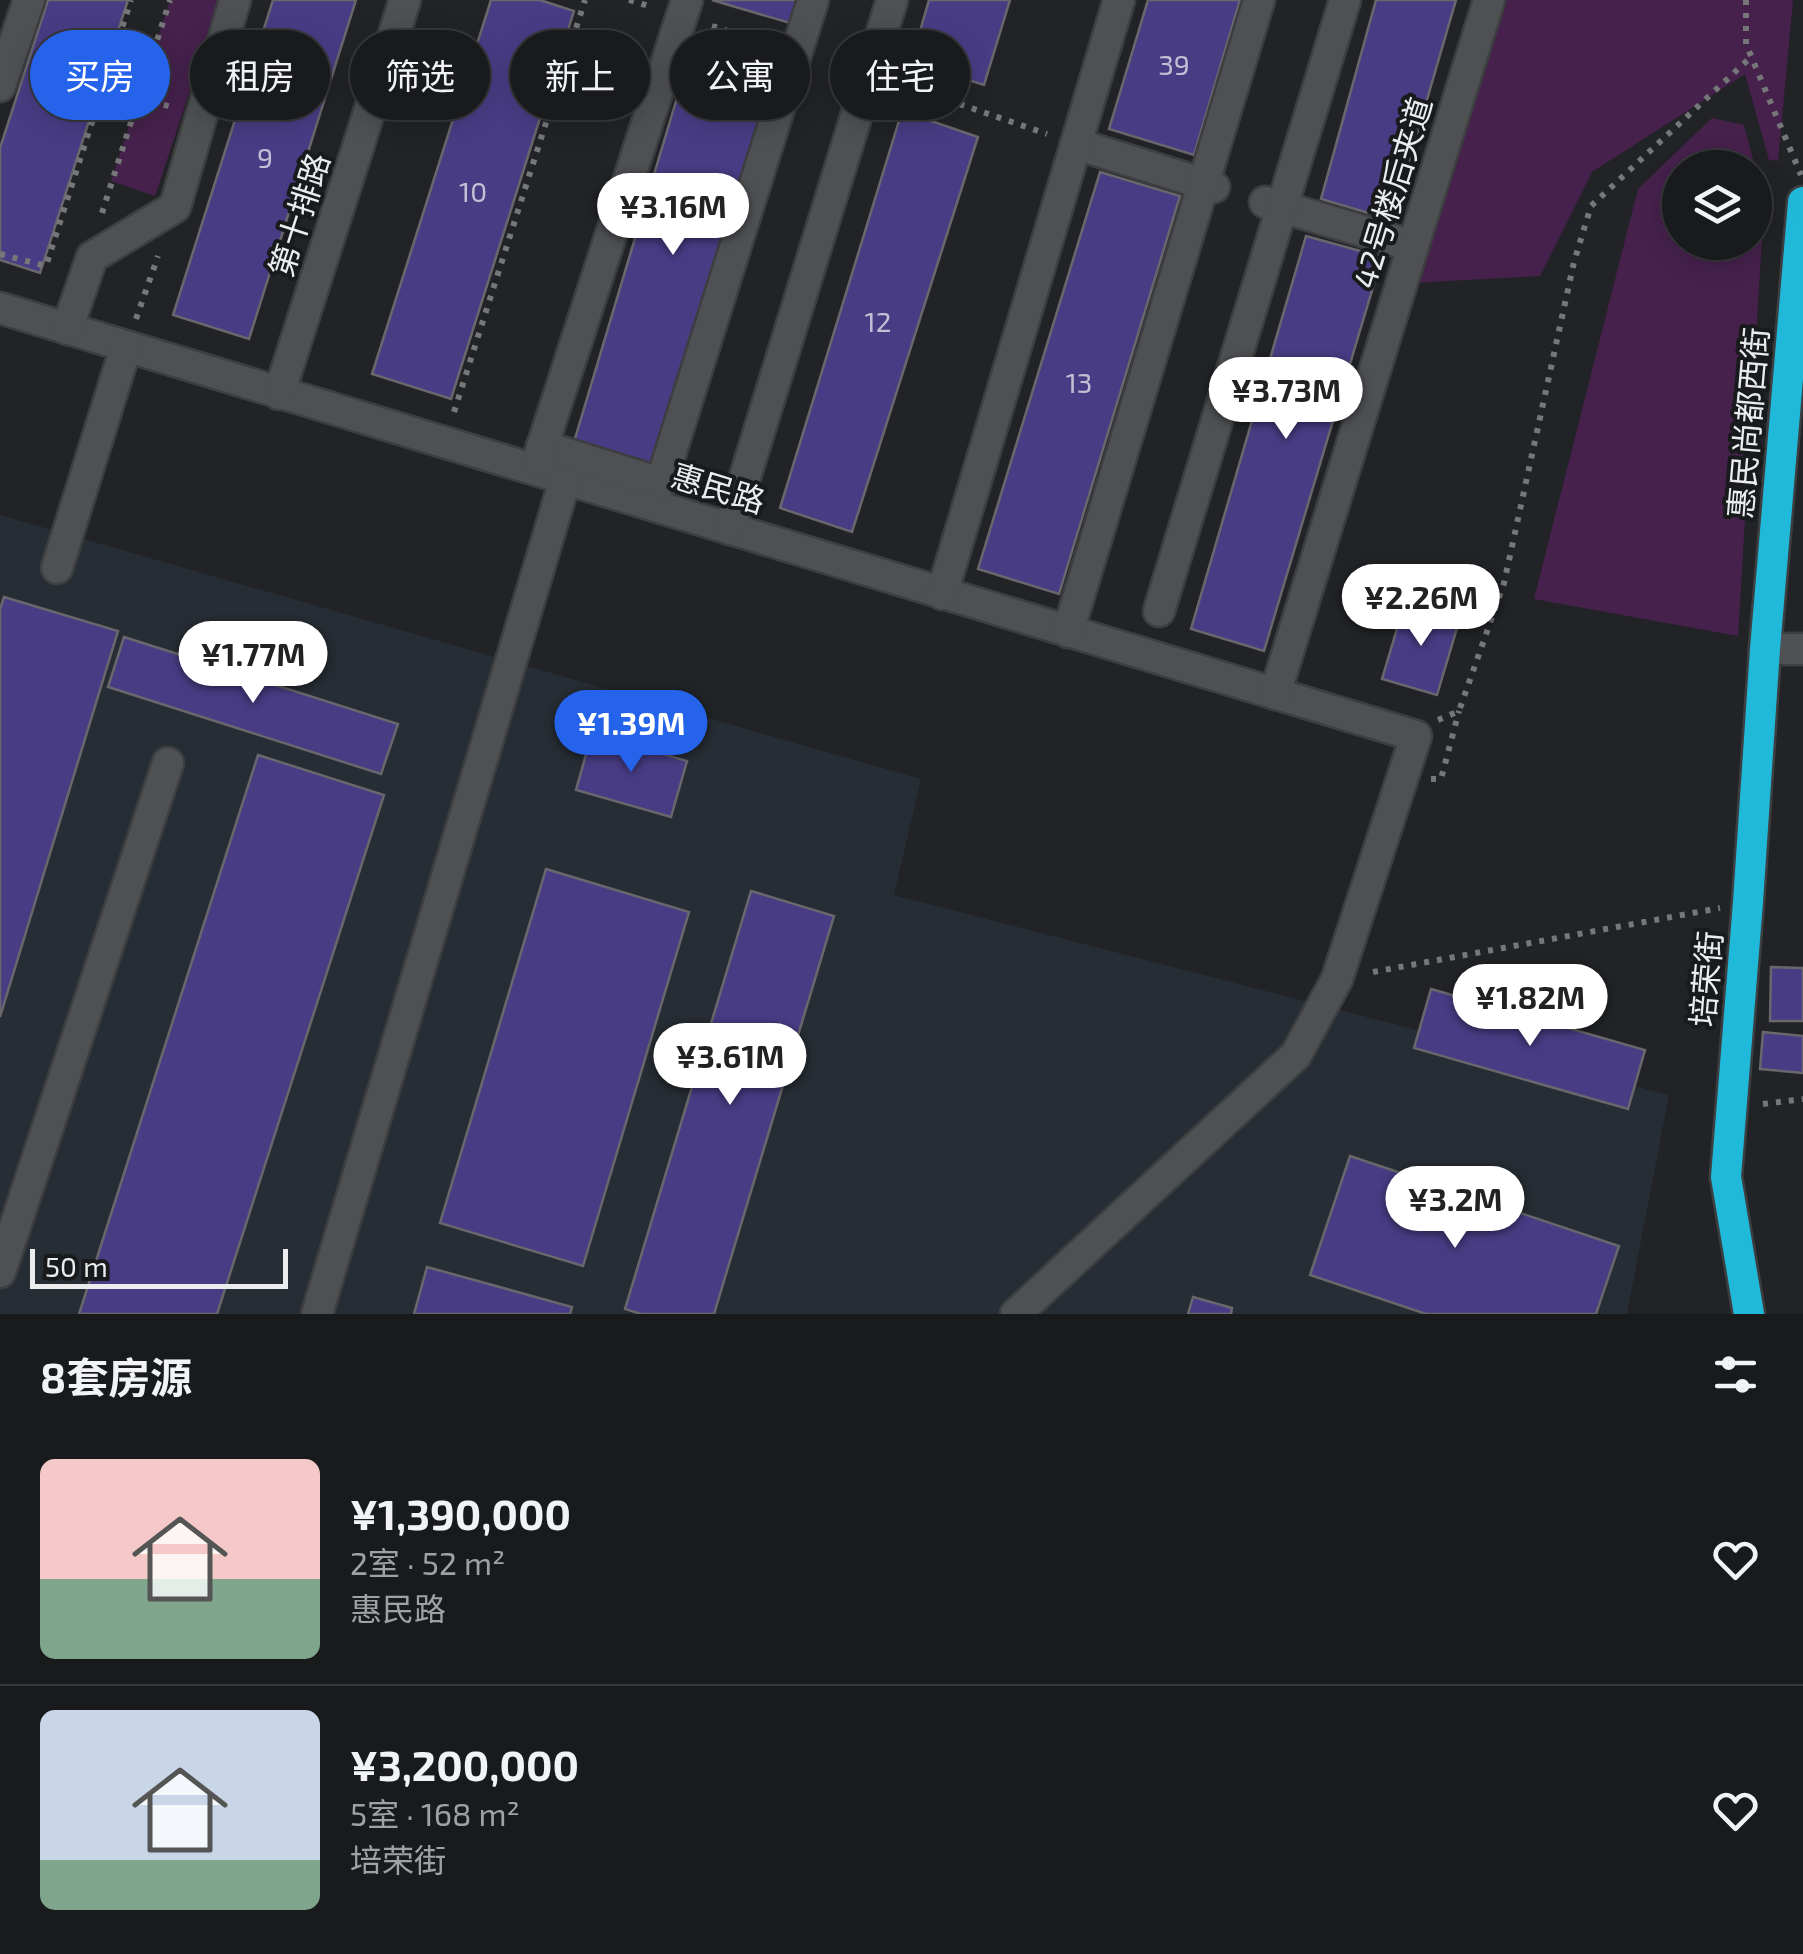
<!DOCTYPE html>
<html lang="zh">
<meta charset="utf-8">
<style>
:root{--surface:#191a1c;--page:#222325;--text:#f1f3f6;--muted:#9fa1a3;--line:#37383b;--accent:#2563eb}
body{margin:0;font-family:"Exo 2","Noto Sans SC",sans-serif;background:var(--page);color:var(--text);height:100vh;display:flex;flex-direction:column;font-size:38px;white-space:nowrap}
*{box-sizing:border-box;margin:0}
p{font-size:32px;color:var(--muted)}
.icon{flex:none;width:55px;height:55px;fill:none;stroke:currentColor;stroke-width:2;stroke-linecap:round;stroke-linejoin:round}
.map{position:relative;height:1314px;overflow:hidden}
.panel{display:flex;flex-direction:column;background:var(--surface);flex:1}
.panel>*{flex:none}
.top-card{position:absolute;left:30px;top:30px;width:1000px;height:90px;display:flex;gap:20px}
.fabs{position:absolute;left:1662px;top:150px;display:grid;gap:20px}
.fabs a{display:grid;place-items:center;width:110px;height:110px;border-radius:50%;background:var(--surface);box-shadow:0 5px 25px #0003,0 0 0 2px var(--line);font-size:50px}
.scale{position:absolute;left:30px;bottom:25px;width:258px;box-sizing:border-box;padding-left:10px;border:5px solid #eaecee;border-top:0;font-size:28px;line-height:35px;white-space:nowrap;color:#eaecee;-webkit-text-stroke:8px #181a1c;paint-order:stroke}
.price{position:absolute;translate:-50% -85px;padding:0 22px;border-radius:35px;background:#fff;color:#222;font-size:32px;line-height:65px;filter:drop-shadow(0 2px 5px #0008)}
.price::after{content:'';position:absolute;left:50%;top:60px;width:30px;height:22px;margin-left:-15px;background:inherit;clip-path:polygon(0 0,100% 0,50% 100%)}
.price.active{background:var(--accent);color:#fff}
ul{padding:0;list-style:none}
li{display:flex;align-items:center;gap:30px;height:250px;padding:0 40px}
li+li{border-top:2px solid var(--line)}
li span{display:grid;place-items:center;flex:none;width:280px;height:200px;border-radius:15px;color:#555}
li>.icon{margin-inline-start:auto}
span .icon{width:120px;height:120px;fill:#fffc;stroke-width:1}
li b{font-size:42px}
h2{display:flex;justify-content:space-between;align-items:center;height:120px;padding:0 40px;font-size:42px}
.chip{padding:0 35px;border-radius:45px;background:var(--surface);box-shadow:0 5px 25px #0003,0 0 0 2px var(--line);font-size:35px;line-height:90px}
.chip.active{background:var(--accent);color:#fff}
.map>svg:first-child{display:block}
.built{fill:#272d34}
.green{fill:#46214c}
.building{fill:#483d85;stroke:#68686c;stroke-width:2.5}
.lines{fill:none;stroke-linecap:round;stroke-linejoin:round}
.minor-casing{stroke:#3c3e40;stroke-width:35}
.highway-casing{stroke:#3c3e40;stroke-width:35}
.path{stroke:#757779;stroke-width:6;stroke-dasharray:5 8;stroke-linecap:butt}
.minor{stroke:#4e5053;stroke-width:30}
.highway{stroke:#21b9da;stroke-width:30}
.labels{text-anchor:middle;stroke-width:8;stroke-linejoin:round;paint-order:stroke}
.number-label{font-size:28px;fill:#c2c0d4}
.street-label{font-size:32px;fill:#eaecee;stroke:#181a1c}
</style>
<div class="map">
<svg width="1803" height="1314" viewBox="0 0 1803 1314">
<rect width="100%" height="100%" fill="#212326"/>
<polygon class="built" points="0,515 921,779 894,895 1669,1095 1627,1314 0,1314"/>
<g class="green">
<polygon points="170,0 220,0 155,196 111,181"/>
<polygon points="1499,0 1793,0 1778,161 1769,160 1745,74 1592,172 1540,276 1412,283"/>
<polygon points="1712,118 1744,125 1755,167 1680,168 1680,242 1755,242 1755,169 1764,205 1738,636 1534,599 1638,189"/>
</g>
<g class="building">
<polygon points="48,0 128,0 40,273 0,260 0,148"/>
<polygon points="273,0 356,0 249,339 173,315"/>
<polygon points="491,0 540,0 574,11 451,399 372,374"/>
<polygon points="712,0 796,0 790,23"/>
<polygon points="929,0 1010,0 984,85 911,62"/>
<polygon points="1148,0 1240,0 1194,155 1109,129"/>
<polygon points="1376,0 1456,0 1392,220 1321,199"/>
<polygon points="691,51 774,74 653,468 574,442"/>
<polygon points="902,111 978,137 852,532 780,508"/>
<polygon points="1100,172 1180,196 1059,594 978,569"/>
<polygon points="1306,236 1382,257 1264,651 1191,629"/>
<polygon points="4,597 118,631 0,1017 0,609"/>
<polygon points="1405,602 1460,618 1437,695 1382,679"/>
<polygon points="124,637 398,724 381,774 108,687"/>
<polygon points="592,733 687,761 671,817 576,790"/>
<polygon points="258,755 384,795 217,1314 79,1314"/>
<polygon points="546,869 689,912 583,1266 440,1223"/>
<polygon points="751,891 834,916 714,1314 641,1314 625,1309"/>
<polygon points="1771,967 1803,968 1803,1021 1770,1021"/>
<polygon points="1431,989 1645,1050 1628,1109 1414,1048"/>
<polygon points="1763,1032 1803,1036 1803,1073 1760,1069"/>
<polygon points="1350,1156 1619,1246 1596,1314 1426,1314 1310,1275"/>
<polygon points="427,1267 572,1307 570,1314 414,1314"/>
<polygon points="1193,1297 1232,1308 1231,1314 1188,1314"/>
</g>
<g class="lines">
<defs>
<g id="minor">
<polyline points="0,86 29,0"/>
<polyline points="1076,144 1214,187"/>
<polyline points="1265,202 1413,246"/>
<polyline points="0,308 1416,736 1337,979 1296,1055 1016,1314"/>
<polyline points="67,329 92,257 175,207 235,0"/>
<polyline points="279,394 405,0"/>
<polyline points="542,446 661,483 813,0"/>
<polyline points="537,463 687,0"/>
<polyline points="729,529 892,0"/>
<polyline points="57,568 126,347"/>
<polyline points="942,594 1119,0"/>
<polyline points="1159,611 1345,0"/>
<polyline points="1068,632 1259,0"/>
<polyline points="1765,649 1803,649"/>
<polyline points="1275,694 1489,0"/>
<polyline points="0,1272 168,763"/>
<polyline points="317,1314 565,480"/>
</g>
<polyline id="highway" points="1749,1314 1726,1177 1748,902 1765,649 1803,202"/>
</defs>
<use href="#minor" class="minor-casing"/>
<use href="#highway" class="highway-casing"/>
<g class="path">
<polyline points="629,0 652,7"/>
<polyline points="1746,0 1746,44 1801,175"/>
<polyline points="712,26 767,43"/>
<polyline points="898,83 1047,134"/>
<polyline points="139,97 171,107"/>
<polyline points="102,213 170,0"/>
<polyline points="0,254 46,266 131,0"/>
<polyline points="136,319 158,256"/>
<polyline points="454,412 585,0"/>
<polyline points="1438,720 1459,711 1504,583 1574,262 1591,206 1751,57"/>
<polyline points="1431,779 1441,779 1459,711"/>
<polyline points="1373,972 1720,908"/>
<polyline points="1763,1104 1803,1099"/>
</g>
<use href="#minor" class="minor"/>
<use href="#highway" class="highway"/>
</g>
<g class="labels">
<g class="number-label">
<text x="1174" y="75">39</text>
<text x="265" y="168">9</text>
<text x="473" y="202">10</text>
<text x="878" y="332">12</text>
<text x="1079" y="393">13</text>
</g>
<g class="street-label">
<text transform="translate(1393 193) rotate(-73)" y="11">42号楼后夹道</text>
<text transform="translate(300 215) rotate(-72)" y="11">第十排路</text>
<text transform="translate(1749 423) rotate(-85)" y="11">惠民尚都西街</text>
<text transform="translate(718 489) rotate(17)" y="11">惠民路</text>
<text transform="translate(1707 979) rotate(-85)" y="11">培荣街</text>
</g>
</g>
</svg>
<div class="fabs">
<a><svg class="icon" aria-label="layers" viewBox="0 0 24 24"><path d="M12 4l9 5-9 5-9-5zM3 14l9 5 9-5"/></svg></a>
</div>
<div class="scale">50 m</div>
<b class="price" style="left:673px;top:258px">¥3.16M</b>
<b class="price" style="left:1286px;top:442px">¥3.73M</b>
<b class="price" style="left:1421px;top:649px">¥2.26M</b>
<b class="price" style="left:253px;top:706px">¥1.77M</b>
<b class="price active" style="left:631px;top:775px">¥1.39M</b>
<b class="price" style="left:1530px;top:1049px">¥1.82M</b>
<b class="price" style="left:730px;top:1108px">¥3.61M</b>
<b class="price" style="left:1455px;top:1251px">¥3.2M</b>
<div class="top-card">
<a class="chip active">买房</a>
<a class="chip">租房</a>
<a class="chip">筛选</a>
<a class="chip">新上</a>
<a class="chip">公寓</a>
<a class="chip">住宅</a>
</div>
</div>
<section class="panel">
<h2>8套房源<svg class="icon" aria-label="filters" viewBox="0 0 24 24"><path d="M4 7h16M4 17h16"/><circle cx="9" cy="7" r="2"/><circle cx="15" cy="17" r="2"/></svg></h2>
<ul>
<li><span style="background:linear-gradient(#f6c9c9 60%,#7fa58c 0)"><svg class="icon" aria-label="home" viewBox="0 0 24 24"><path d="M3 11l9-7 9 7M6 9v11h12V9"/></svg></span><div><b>¥1,390,000</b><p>2室 · 52 m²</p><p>惠民路</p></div><svg class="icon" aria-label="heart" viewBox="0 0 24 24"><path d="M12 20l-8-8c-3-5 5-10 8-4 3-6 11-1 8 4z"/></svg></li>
<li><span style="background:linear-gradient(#c9d6e8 75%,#7fa58c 0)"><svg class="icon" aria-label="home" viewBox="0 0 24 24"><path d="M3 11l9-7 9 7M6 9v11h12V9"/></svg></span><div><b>¥3,200,000</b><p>5室 · 168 m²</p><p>培荣街</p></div><svg class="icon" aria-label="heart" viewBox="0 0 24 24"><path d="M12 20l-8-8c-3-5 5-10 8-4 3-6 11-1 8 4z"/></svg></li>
</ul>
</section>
